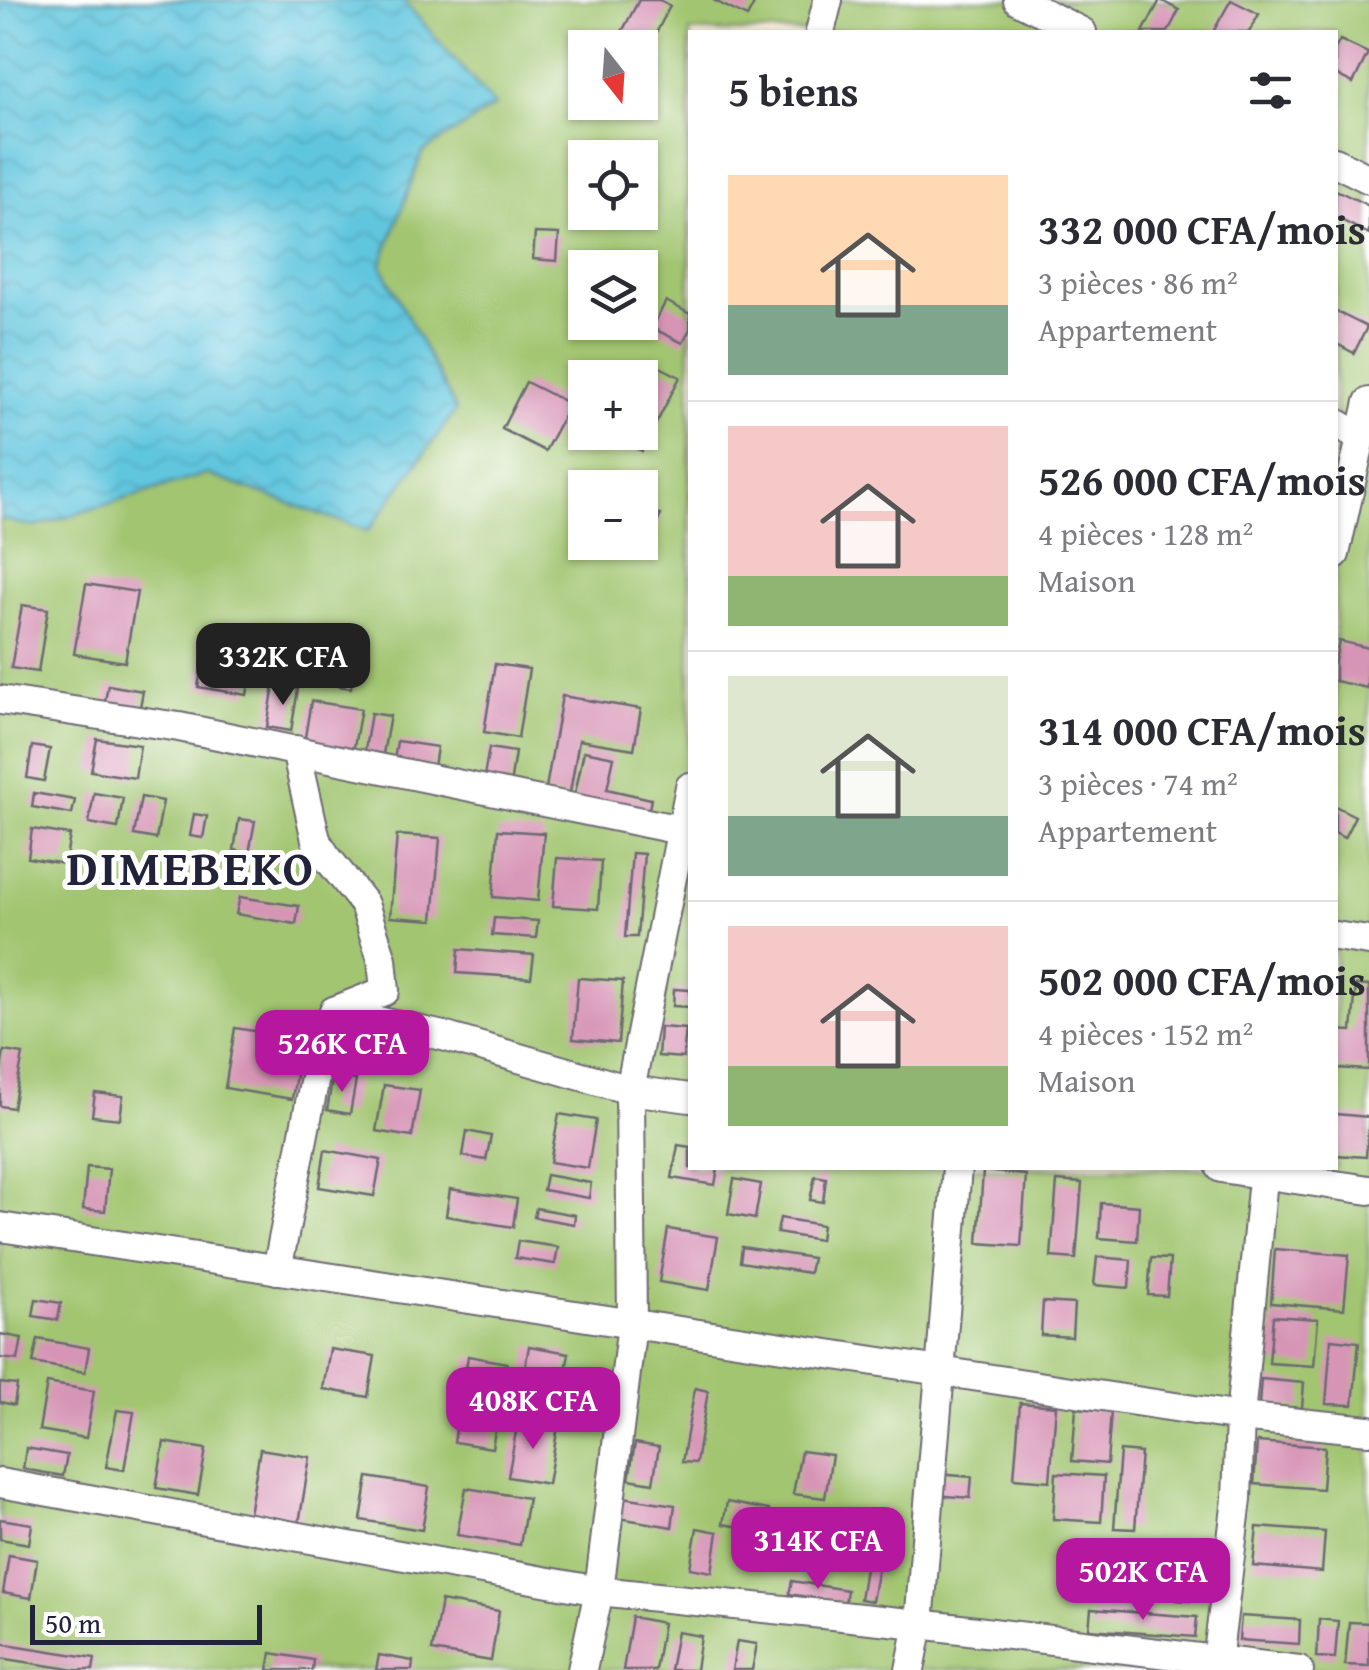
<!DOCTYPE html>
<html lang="fr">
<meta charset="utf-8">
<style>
:root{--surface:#fff;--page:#f2f2f3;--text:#2b2b33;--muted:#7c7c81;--line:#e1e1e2;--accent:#b5179e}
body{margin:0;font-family:"Gentium Book Plus",serif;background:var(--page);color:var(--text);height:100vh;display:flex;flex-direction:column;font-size:38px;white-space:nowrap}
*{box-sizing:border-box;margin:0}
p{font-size:32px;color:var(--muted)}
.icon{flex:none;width:55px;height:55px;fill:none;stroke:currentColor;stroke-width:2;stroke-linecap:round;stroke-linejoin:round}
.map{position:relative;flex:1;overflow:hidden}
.details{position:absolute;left:688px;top:30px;width:650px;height:1140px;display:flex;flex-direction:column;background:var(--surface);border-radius:0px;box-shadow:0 2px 8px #0004}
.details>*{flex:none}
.needle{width:65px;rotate:163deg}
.buttons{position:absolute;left:568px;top:30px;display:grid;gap:20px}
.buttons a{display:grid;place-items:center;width:90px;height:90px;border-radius:0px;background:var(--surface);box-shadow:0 2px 8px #0004;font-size:50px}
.scale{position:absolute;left:30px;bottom:25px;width:232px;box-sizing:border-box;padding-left:10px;border:5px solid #22223b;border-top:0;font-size:28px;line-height:35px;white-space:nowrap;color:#22223b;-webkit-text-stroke:8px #fff;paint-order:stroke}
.price{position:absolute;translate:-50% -85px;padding:0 22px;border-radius:20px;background:var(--accent);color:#fff;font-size:32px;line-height:65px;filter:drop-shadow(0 2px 5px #0008)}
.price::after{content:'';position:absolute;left:50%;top:60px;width:30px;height:22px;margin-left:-15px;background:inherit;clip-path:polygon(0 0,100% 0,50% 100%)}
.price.on{background:#222;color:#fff}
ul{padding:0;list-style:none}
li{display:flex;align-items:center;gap:30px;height:250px;padding:0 40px}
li+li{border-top:2px solid var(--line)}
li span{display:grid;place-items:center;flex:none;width:280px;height:200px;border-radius:0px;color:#555}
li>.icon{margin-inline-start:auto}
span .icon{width:120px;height:120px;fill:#fffc;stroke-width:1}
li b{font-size:42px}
h2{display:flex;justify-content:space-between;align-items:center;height:120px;padding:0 40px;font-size:42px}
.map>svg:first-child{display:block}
.grass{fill:#a1c56f;stroke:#627455;stroke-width:2.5;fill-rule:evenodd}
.water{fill:url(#water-waves);stroke:#41748c;stroke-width:2.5}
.building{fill:#d795b6}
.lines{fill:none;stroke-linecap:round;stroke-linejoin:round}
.street-casing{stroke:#6d6973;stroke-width:32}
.street{stroke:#fff;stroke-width:28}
.labels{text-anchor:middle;stroke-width:10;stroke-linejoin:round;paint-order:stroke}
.district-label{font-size:48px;font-weight:bold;letter-spacing:2.5px;fill:#22223b;stroke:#fff}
</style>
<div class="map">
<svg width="1369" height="1670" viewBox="0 0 1369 1670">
<defs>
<pattern id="water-waves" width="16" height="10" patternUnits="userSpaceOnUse" patternTransform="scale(2.5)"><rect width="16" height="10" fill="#60c6de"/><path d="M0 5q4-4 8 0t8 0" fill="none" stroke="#53aabf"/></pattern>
</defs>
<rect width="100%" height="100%" fill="#fff"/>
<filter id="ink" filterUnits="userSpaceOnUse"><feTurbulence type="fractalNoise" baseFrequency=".01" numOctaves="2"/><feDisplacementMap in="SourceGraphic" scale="20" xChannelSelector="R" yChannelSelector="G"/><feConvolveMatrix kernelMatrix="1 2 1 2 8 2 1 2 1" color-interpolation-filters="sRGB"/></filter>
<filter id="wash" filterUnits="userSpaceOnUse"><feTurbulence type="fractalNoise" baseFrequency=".0048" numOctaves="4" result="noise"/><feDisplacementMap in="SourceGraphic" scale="40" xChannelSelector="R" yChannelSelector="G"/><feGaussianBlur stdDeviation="2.25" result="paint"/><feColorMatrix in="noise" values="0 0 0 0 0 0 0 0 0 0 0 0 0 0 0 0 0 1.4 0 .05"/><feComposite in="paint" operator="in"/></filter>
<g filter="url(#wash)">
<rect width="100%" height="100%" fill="#f7ecda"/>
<path class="grass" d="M0,0h1369v1670h-1369zM690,32h645v1136h-645zM585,48h55v54h-55zM585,158h55v54h-55zM585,268h55v54h-55zM585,378h55v54h-55zM585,488h55v54h-55z"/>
<polygon class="water" points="0,0 403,0 495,106 422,153 381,265 456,410 368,531 206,474 34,527 0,519"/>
<g id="blocks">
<g class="building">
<polygon points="639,0 659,0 670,6 645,55 640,53 640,48 630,48 617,41"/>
<polygon points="713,0 756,0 747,17"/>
<polygon points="1160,0 1179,10 1168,32 1143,32"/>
<polygon points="1231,0 1259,14 1249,32 1213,32"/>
<polygon points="1340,40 1368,53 1353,83 1335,74 1335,49"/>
<polygon points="1336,190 1369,206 1369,234 1335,217"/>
<polygon points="535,233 559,234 557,261 533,259"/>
<polygon points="666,301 690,314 690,329 683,343 652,328"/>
<polygon points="1335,311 1367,327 1354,353 1335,343"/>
<polygon points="654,364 680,377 642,451 616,438 619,432 640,432 640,392"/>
<polygon points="526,382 570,404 545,451 502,429"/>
<polygon points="640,504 661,515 644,549 631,542 640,542"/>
<polygon points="86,584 137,592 125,662 74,654"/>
<polygon points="22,605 48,609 38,672 11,668"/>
<polygon points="1339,641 1369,648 1367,688 1335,681 1335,661"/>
<polygon points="202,664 251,673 247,695 198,687"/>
<polygon points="308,664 354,671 351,688 305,680"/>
<polygon points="495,664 529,669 518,738 484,732"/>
<polygon points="108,685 143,691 139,713 104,707"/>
<polygon points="274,685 298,689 291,731 267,727"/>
<polygon points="562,696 641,709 634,749 579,740 569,798 545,794"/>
<polygon points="311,701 361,709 353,752 304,743"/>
<polygon points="371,713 390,716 381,765 363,762"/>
<polygon points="97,739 140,745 135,778 91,771"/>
<polygon points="397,741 437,747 434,767 394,761"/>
<polygon points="32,746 50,749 44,781 27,778"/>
<polygon points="489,748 515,752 510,786 483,782"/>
<polygon points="584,751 614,757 607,789 651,799 647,819 573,803"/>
<polygon points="34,793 75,800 72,814 32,807"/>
<polygon points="94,793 123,798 118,828 89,823"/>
<polygon points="141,797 163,801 156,839 134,835"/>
<polygon points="1335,806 1355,816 1344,838 1335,833"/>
<polygon points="194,814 207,816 203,838 190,836"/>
<polygon points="239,819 255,821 249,853 234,850"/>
<polygon points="32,829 70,835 65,864 28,858"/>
<polygon points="498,830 544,833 538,901 493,897"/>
<polygon points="397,835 440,838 433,920 390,917"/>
<polygon points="632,853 644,854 637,937 625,937"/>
<polygon points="557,858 601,861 598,909 553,906"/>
<polygon points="240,897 299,906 296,924 236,914"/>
<polygon points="494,918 538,921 536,938 492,935"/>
<polygon points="459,949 534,955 531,978 457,973"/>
<polygon points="578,978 623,981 618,1043 573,1039"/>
<polygon points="1356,985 1369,986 1369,1070 1335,1068 1335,1030 1352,1031"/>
<polygon points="674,989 690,990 690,1007 673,1006"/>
<polygon points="660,1027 686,1029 683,1058 658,1056"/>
<polygon points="235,1028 302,1039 292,1099 225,1088"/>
<polygon points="4,1051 23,1054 13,1108 0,1106 0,1076"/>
<polygon points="333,1076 356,1080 350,1114 327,1110"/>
<polygon points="384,1085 420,1090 412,1137 376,1131"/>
<polygon points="95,1093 123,1096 120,1119 92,1116"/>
<polygon points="559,1114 596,1120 588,1168 550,1162"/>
<polygon points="1335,1114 1369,1117 1366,1157 1335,1155"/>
<polygon points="467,1131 491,1136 486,1160 463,1156"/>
<polygon points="678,1145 690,1147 690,1168 718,1168 715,1185 672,1178"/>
<polygon points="325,1150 381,1160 374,1196 319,1187"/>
<polygon points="87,1167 109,1169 105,1211 83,1209"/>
<polygon points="983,1171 1026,1175 1021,1246 978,1243"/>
<polygon points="546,1175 591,1183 589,1198 543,1190"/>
<polygon points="815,1176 826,1178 823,1202 810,1200"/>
<polygon points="734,1179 761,1184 755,1219 728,1214"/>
<polygon points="1057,1181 1082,1183 1076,1259 1051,1257"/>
<polygon points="450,1189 517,1199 513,1227 446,1216"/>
<polygon points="1101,1203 1139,1206 1137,1241 1099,1238"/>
<polygon points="536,1208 575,1215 574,1224 534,1217"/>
<polygon points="780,1218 822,1225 820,1240 777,1233"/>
<polygon points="668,1229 718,1237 709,1290 659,1282"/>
<polygon points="518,1241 558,1247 555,1264 515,1258"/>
<polygon points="742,1247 812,1258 809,1273 740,1262"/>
<polygon points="1275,1249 1349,1255 1344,1309 1271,1303"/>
<polygon points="1097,1257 1131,1260 1129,1288 1094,1285"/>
<polygon points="1151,1258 1170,1259 1167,1296 1148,1295"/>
<polygon points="36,1299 61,1303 58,1320 33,1316"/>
<polygon points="1043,1302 1074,1304 1072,1337 1041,1335"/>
<polygon points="1273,1316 1318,1319 1314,1366 1269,1363"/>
<polygon points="0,1334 22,1338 18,1360 0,1358"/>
<polygon points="38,1339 89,1348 85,1372 33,1363"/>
<polygon points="1331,1339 1359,1342 1353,1405 1326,1404"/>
<polygon points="529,1346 569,1353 561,1402 520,1396"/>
<polygon points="330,1349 375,1356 368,1397 323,1389"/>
<polygon points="468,1356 507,1363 492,1448 454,1442"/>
<polygon points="1261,1379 1304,1383 1302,1408 1259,1405"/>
<polygon points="0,1383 17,1385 14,1405 0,1402"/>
<polygon points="47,1383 94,1391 86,1438 39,1430"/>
<polygon points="695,1388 708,1391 696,1463 682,1462"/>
<polygon points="1020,1403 1056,1406 1050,1481 1014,1478"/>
<polygon points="1076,1408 1111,1411 1107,1464 1072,1461"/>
<polygon points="117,1410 134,1412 124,1470 106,1467"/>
<polygon points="518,1420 558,1426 548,1484 508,1477"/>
<polygon points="164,1442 206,1449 198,1495 156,1488"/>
<polygon points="1257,1442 1325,1447 1322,1489 1254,1484"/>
<polygon points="635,1443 659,1447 653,1483 629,1479"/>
<polygon points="26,1448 67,1455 63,1476 23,1469"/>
<polygon points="260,1449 310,1457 299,1523 249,1514"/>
<polygon points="801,1451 832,1455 825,1498 793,1494"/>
<polygon points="1120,1451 1141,1453 1135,1529 1114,1528"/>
<polygon points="1056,1473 1104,1476 1101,1522 1053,1519"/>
<polygon points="937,1474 972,1477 970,1498 935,1495"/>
<polygon points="368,1477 429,1487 422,1530 361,1520"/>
<polygon points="466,1488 528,1498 520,1545 457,1535"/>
<polygon points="623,1497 675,1505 672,1527 619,1518"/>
<polygon points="727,1502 769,1510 765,1531 723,1524"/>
<polygon points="792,1518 845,1527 838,1568 785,1560"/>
<polygon points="0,1519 32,1524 29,1544 0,1539"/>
<polygon points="873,1519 886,1522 872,1601 860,1599"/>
<polygon points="1257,1527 1325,1532 1322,1572 1253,1566"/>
<polygon points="697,1528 718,1532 712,1572 690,1568"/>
<polygon points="1180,1552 1193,1553 1190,1601 1177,1600"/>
<polygon points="9,1555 37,1560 31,1598 3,1593"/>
<polygon points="1140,1559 1160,1561 1157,1597 1138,1596"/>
<polygon points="792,1581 847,1590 845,1603 789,1594"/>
<polygon points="441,1601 499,1611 491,1661 432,1651"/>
<polygon points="1091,1609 1197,1617 1195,1637 1089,1629"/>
<polygon points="1241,1616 1300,1620 1299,1644 1239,1640"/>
<polygon points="632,1617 663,1623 655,1670 623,1670"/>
<polygon points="1319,1619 1338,1621 1335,1658 1317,1657"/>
<polygon points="1349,1622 1369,1623 1369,1666 1345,1665"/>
<polygon points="677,1632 701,1636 696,1670 670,1670"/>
<polygon points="737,1641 757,1644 752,1670 732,1670"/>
<polygon points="0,1643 95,1658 93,1670 76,1670 0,1658"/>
<polygon points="271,1653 313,1660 312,1670 268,1670"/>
<polygon points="379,1655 413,1661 412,1670 376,1670"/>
</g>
</g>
</g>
<g filter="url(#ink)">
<use href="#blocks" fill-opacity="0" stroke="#6d6973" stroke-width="2.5"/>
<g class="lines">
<defs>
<g id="street">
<polyline points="1018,0 1082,32"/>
<polyline points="820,32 828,0"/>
<polyline points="1335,162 1369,179"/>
<polyline points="1335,422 1361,438"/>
<polyline points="1335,554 1369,402"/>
<polyline points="0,700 179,727 690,832"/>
<polyline points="1335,936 1369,941"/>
<polyline points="334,1011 443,1036 630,1090 690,1098"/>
<polyline points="1221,1168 1369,1190"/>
<polyline points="0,1227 1240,1417 1369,1430"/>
<polyline points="277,1270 322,1042 334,1011 385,991 382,959 364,904 326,856 316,840 296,750"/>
<polyline points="0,1483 599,1591 919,1624 1299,1670"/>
<polyline points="582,1670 599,1591 632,1324 630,1090 690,787"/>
<polyline points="910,1670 919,1624 957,1168"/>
<polyline points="1216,1670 1237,1499 1240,1417 1264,1168"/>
</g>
</defs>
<use href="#street" class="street-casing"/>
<use href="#street" class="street"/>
</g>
</g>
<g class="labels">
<g class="district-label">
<text x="191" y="885">DIMEBEKO</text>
</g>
</g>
</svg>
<div class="buttons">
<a><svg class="needle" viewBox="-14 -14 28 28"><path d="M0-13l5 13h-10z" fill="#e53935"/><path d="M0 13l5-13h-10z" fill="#7c7c81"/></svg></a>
<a><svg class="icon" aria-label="locate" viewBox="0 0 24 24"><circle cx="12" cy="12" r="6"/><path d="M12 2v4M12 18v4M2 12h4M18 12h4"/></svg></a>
<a><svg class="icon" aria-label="layers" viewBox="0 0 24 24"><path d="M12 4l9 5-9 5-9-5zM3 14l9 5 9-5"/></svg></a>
<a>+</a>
<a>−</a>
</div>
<div class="scale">50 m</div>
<b class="price on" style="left:283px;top:708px">332K CFA</b>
<b class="price" style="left:342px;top:1095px">526K CFA</b>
<b class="price" style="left:533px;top:1452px">408K CFA</b>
<b class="price" style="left:818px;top:1592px">314K CFA</b>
<b class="price" style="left:1143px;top:1623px">502K CFA</b>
<section class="details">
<h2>5 biens<svg class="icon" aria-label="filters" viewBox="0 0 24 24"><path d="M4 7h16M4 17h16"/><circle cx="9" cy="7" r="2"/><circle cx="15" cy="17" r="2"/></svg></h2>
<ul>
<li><span style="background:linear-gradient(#ffd9b3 65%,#7fa58c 0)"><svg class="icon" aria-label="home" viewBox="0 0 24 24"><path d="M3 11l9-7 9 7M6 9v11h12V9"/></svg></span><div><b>332 000 CFA/mois</b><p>3 pièces · 86 m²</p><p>Appartement</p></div></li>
<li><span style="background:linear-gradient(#f6c9c9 75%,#8fb573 0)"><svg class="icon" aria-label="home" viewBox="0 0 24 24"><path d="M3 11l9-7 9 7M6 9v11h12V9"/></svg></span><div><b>526 000 CFA/mois</b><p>4 pièces · 128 m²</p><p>Maison</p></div></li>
<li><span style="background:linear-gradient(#dfe7d0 70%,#7fa58c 0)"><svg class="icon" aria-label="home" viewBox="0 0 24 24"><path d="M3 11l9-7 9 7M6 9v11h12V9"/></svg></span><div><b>314 000 CFA/mois</b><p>3 pièces · 74 m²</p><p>Appartement</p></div></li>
<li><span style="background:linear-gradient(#f6c9c9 70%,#8fb573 0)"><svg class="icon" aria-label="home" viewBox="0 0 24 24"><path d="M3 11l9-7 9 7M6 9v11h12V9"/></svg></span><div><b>502 000 CFA/mois</b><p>4 pièces · 152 m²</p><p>Maison</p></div></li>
</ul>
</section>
</div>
